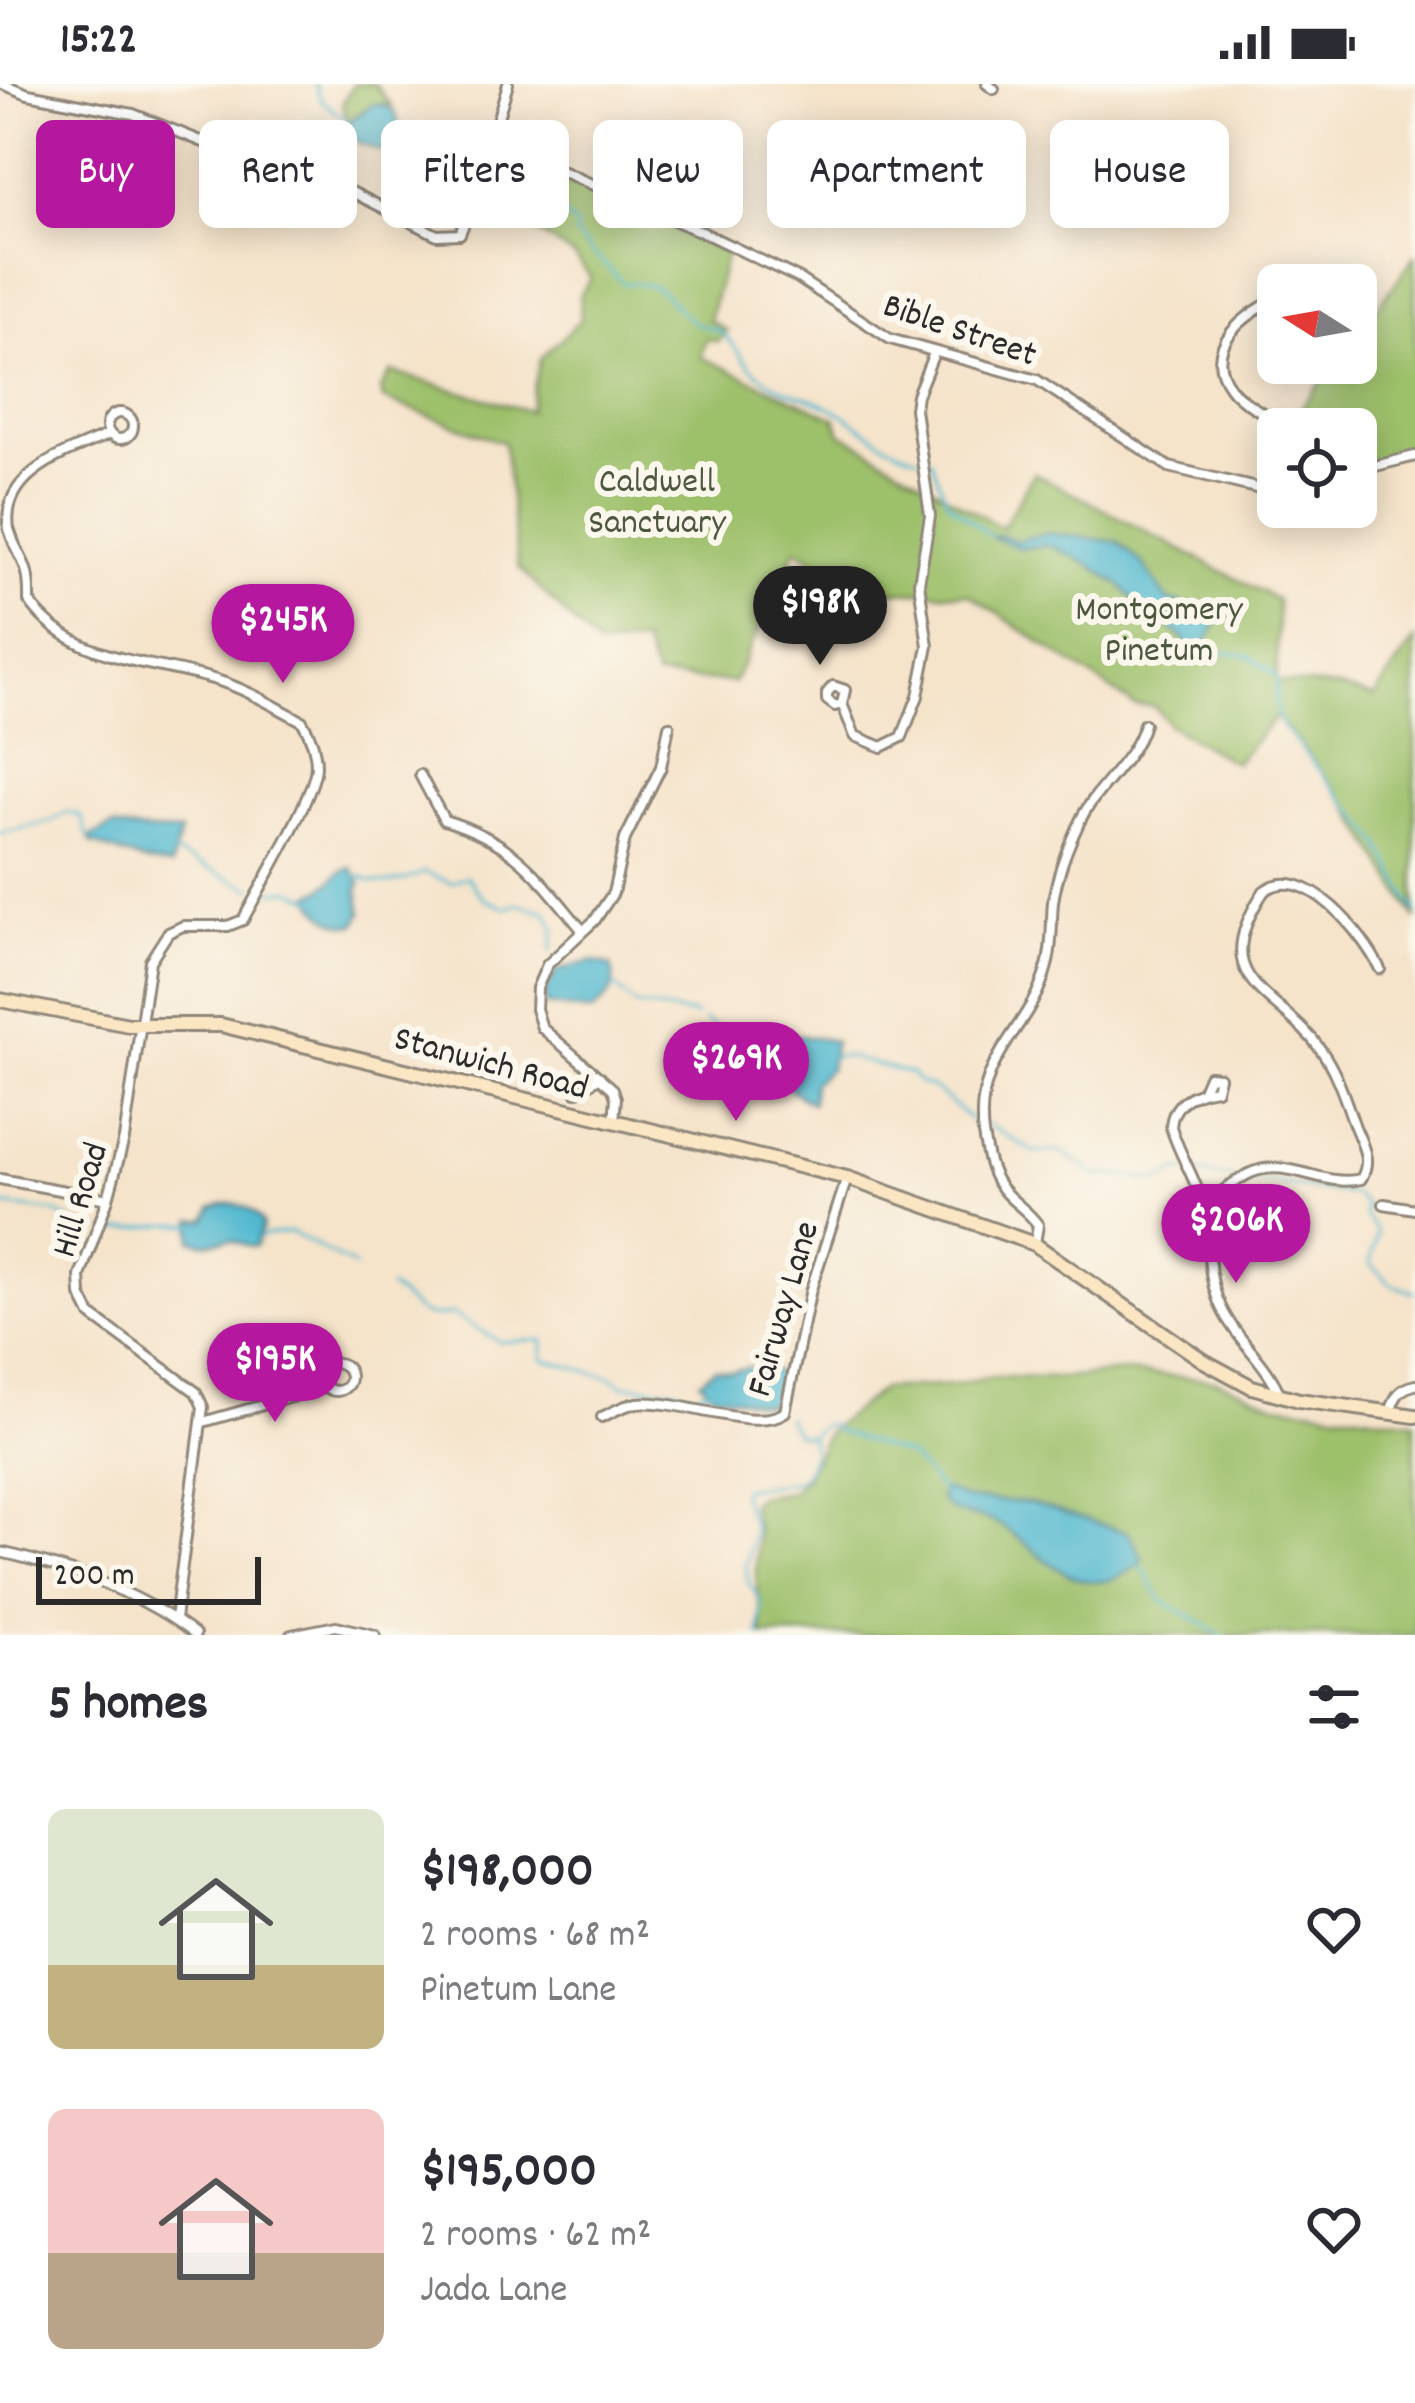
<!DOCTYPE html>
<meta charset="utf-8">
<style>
:root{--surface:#fff;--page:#f7f7f7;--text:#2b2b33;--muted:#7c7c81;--accent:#b5179e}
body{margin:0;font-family:Dekko,sans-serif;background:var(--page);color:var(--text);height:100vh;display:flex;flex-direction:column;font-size:45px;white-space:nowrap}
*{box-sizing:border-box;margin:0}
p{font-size:39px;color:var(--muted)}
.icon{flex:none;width:66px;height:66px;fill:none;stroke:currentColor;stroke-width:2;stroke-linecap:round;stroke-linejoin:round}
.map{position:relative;height:1551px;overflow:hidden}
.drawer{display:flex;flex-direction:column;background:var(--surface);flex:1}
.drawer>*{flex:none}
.guide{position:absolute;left:36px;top:36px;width:1344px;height:108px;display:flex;gap:24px}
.needle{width:78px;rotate:281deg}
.tools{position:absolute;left:1257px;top:180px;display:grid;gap:24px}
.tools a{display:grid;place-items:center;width:120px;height:120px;border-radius:18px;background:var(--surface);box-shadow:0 6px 30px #0003;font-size:60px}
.scale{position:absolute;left:36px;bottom:30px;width:225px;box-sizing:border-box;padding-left:12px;border:6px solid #2b2b2b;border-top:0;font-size:33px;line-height:42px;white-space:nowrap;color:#2b2b2b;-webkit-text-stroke:9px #fbf7ec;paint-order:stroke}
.price{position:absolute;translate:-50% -102px;padding:0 27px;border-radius:42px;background:var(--accent);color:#fff;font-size:39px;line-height:78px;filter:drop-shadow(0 3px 6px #0008)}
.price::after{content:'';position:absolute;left:50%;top:72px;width:36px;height:27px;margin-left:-18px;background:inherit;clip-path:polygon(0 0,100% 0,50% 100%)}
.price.current{background:#222;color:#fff}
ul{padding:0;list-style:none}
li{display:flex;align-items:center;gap:36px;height:300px;padding:0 48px}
li span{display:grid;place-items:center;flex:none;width:336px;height:240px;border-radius:18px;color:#555}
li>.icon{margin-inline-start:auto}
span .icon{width:144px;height:144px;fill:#fffc;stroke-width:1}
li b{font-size:51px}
h2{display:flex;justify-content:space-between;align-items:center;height:144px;padding:0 48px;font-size:51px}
.tag{padding:0 42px;border-radius:18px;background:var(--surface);box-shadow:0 6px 30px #0003;font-size:42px;line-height:108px}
.tag.current{background:var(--accent);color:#fff}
.status{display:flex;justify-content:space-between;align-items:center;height:84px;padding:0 60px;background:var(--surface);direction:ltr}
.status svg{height:33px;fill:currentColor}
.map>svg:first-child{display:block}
.green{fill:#9dc06a;stroke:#64764a;stroke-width:3}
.water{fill:#51b8cf;stroke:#3e727d;stroke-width:3}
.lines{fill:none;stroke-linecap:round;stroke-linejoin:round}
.stream{stroke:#51b8cf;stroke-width:3}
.street-casing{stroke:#90877a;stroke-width:14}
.secondary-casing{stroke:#90877a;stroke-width:18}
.street{stroke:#fff;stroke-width:8}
.secondary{stroke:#fbe6c4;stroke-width:12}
.labels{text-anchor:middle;stroke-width:12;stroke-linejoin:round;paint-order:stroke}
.street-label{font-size:36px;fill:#2b2b2b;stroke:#fbf7ec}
.park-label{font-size:36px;fill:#4d583e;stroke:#fbf7ec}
</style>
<div class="status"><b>15:22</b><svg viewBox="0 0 49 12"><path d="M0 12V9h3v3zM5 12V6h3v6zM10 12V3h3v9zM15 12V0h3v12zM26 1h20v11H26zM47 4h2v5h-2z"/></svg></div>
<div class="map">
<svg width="1415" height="1551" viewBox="0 0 1415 1551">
<rect width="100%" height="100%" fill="#fbf7ec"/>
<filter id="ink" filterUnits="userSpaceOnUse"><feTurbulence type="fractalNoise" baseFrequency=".00833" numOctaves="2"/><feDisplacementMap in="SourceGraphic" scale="24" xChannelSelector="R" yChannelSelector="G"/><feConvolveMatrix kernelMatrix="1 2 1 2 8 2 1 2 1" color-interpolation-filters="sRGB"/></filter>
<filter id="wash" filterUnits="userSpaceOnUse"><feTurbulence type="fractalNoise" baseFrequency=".004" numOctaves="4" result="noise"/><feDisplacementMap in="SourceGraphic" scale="48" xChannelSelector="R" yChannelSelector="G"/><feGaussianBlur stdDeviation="2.7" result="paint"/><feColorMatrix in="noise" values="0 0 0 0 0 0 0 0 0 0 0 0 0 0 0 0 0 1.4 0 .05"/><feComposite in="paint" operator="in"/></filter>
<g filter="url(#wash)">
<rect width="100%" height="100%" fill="#f5e3ca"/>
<g class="green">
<polygon points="353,0 375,0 391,21 374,20 347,37 342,20"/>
<polygon points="497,73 543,87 727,167 709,236 727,247 719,257 705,256 701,273 835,334 841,349 1002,444 1034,389 1277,516 1277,598 1340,604 1374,613 1415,555 1415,833 1344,715 1276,633 1235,679 1169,641 1154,622 1134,621 969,510 865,506 856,491 825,481 796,465 734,598 656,593 643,559 598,563 518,483 504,359 383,315 381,305 391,288 529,327 540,275 581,235 580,211 591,194 574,172 508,129 501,129 485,112 494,98"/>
<polygon points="1415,172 1415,366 1356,381 1356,345 1294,345 1290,339 1335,279 1356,279 1356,253"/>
<polygon points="1124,1288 1216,1296 1276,1320 1415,1337 1415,1551 763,1551 756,1491 757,1446 750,1419 759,1412 792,1407 806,1392 828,1347 882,1305 954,1301 992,1293 1064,1294"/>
</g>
<g class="water">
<path d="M374,20c27,3 22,12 28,37l-11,14 -33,-12 -12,-19z"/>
<polygon points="1046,449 1118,458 1142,479 1168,516 1213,528 1218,535 1203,568 1190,563 1181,552 1140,523 1120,501 1090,481 1050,461 1020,464 989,452 1004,452 1016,457"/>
<path d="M112,742c18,6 48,5 68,6l-9,34 -26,-4 -54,-19v-6z"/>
<path d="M351,783l10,16 -3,7 4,23 -6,11c-19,5 -39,-13 -46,-29 22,-7 25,-24 41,-28z"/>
<path d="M592,877l19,5c8,22 -3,32 -19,46l-47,-7v-14l11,-20z"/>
<path d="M768,946l66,11 -4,27 -17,15 -1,20c-26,-10 -43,-41 -61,-62l4,-9z"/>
<path d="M222,1120c17,-2 33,5 41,21l-7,21c-12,2 -16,-6 -27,-6 -15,1 -22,6 -37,0l1,-20h13l6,-12z"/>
<polygon points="762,1281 772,1284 781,1294 780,1311 767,1321 712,1309 700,1297 715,1284 730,1287"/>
<path d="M944,1405l22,10 65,4 98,30 14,26c-6,10 -11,10 -21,16 -48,27 -89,-33 -126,-52 -22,-11 -42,-2 -57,-26z"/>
</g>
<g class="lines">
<g class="stream">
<polyline points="315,0 320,15 347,37"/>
<polyline points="400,61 438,69 480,90"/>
<path d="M487,95l12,11 40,3 38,34 -1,9 47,47c49,1 35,12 68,37 10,9 23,6 32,14 13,11 18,25 30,35 25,23 45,23 73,36 39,19 58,48 105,54l16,42 45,36"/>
<polyline points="1215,567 1250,572 1277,592 1276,622 1281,641 1377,755 1415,827"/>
<polyline points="0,749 51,738 66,728 81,732 89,755"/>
<polyline points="175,769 253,805"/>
<path d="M355,794l6,-2c18,13 46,5 63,-4l28,11 15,-7 17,23 23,9 11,-4 28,8 9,16 -4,23"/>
<polyline points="263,808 292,806 313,815"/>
<polyline points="614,902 636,922 696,931"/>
<polyline points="704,936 743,962 754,957"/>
<polyline points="833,973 844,972 912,990 919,999 932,1003 973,1037"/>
<polyline points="988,1041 1034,1068 1062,1067 1097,1093 1108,1090 1159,1097 1179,1086 1235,1094"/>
<polyline points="1244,1096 1354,1110 1365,1121 1364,1129 1377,1148 1370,1180 1393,1201 1415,1208"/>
<polyline points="0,1121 55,1128 87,1147"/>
<path d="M106,1147c32,0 55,-10 87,-6"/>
<polyline points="261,1152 291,1148 355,1183"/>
<path d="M389,1204c27,16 27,35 63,26l48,28 43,-2v19l70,19 9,7 52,4 18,6 19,-7"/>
<polyline points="786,1333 796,1350 809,1352"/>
<polyline points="810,1353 822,1341 829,1340 837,1347 911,1373 942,1408"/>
<polyline points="1141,1481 1160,1515 1222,1551"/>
<path d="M759,1551l2,-33 -13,-21 -2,-16 8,-35 -13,-35 2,-7 54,-7c13,-12 19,-25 14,-42"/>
</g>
</g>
</g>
<g filter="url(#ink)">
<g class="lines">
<defs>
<g id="street">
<polyline points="2,0 28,10 133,30 246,75 318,91 437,151 460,150 495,63 497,37 508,0"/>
<polyline points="987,0 994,5"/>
<polyline points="495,63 529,73 704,149 798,194 890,255 1037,296 1169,383 1256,404 1278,406"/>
<polyline points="1291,201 1300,195 1309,201"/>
<path d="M1278,214c-32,16 -78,48 -48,89 12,17 39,27 55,42"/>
<circle cx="120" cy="342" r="13"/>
<path d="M110,350c-39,17 -110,37 -101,95 10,35 21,28 20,72 43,62 123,59 187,79 30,9 58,26 86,41 8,13 14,29 14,45 -1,30 -57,123 -73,154l-15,6h-45l-15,7 -18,28 -26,178 -16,60 -28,77 1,19 10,20 105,77 7,15 -28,212"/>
<polyline points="1356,387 1415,372"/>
<polyline points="842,620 835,622 827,616 827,609 833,602 845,606 842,620 855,652 882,663 902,653 918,612 928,562 919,499 930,432 915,325 917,311 934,269"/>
<path d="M420,691l24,45c72,22 93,56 139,111"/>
<path d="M1203,1006l6,-14 10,1 -3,12c-22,3 -44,13 -45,38 8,27 25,52 32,79 7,31 3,63 15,94 14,37 48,60 62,95"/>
<polyline points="576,1008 600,993"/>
<polyline points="614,1037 616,1014 613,1005 542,944 536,925 537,904 547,881 595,836 613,809 625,755 661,683 669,642"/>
<polyline points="0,1095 108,1115"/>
<polyline points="1384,1120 1415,1125"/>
<path d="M1203,1122c16,-11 32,-27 50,-34 36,-14 71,16 108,7 11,-18 2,-33 -6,-52 -9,-25 -18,-55 -34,-77 -43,-60 -118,-66 -57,-159 41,-31 101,46 116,78"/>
<path d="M1035,1159l3,-18c-11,-16 -28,-24 -38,-39 -11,-15 -14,-35 -17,-52 -10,-78 47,-102 64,-168 6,-21 4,-43 6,-64 4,-27 14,-54 26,-79 17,-37 54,-60 65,-99"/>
<circle cx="336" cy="1293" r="14"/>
<path d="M1391,1326c4,-14 9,-22 24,-25"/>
<path d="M602,1333c12,-6 22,-12 35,-14 41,-5 118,30 148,9l26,-123 36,-111"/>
<polyline points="203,1338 326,1303"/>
<path d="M0,1468c67,15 141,40 195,83"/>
<polyline points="291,1551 336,1542 375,1551"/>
</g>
<polyline id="secondary" points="0,916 129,941 221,941 847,1094 1034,1160 1204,1277 1252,1303 1299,1316 1415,1332"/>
</defs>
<use href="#street" class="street-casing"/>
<use href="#secondary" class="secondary-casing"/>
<use href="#street" class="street"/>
<use href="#secondary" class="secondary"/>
</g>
</g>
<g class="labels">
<g class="street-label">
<text transform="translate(961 243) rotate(19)" y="13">Bible Street</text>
<text transform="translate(492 976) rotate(15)" y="13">Stanwich Road</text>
<text transform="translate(77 1115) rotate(-73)" y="13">Hill Road</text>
<text transform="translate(780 1224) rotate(-74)" y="13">Fairway Lane</text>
</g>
<g class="park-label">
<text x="657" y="407">Caldwell<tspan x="657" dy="41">Sanctuary</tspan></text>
<text x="1159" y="535">Montgomery<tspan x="1159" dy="41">Pinetum</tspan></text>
</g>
</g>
</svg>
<div class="tools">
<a><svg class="needle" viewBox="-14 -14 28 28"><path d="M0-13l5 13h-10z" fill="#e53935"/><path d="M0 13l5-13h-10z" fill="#7c7c81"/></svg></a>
<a><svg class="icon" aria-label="locate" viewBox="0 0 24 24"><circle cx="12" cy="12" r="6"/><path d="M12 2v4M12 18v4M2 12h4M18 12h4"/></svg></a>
</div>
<div class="scale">200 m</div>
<b class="price current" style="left:820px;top:584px">$198K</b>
<b class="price" style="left:283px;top:602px">$245K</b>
<b class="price" style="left:736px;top:1040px">$269K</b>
<b class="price" style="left:1236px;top:1202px">$206K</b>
<b class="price" style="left:275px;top:1341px">$195K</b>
<div class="guide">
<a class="tag current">Buy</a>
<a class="tag">Rent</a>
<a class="tag">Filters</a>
<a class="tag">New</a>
<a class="tag">Apartment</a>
<a class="tag">House</a>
</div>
</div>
<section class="drawer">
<h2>5 homes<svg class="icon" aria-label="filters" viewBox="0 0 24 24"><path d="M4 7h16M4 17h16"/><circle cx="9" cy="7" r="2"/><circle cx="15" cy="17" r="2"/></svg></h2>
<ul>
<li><span style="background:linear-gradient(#dfe7d0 65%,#c2b280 0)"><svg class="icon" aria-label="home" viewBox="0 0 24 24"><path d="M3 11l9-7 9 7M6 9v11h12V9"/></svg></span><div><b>$198,000</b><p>2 rooms · 68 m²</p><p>Pinetum Lane</p></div><svg class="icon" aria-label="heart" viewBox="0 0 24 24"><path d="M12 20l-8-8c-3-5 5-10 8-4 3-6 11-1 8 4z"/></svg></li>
<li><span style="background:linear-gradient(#f6c9c9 60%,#b9a48a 0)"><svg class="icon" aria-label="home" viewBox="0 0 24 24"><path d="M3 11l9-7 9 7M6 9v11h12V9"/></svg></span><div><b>$195,000</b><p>2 rooms · 62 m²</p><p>Jada Lane</p></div><svg class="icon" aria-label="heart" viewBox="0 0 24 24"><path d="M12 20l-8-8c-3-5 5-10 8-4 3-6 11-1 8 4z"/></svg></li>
</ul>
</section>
